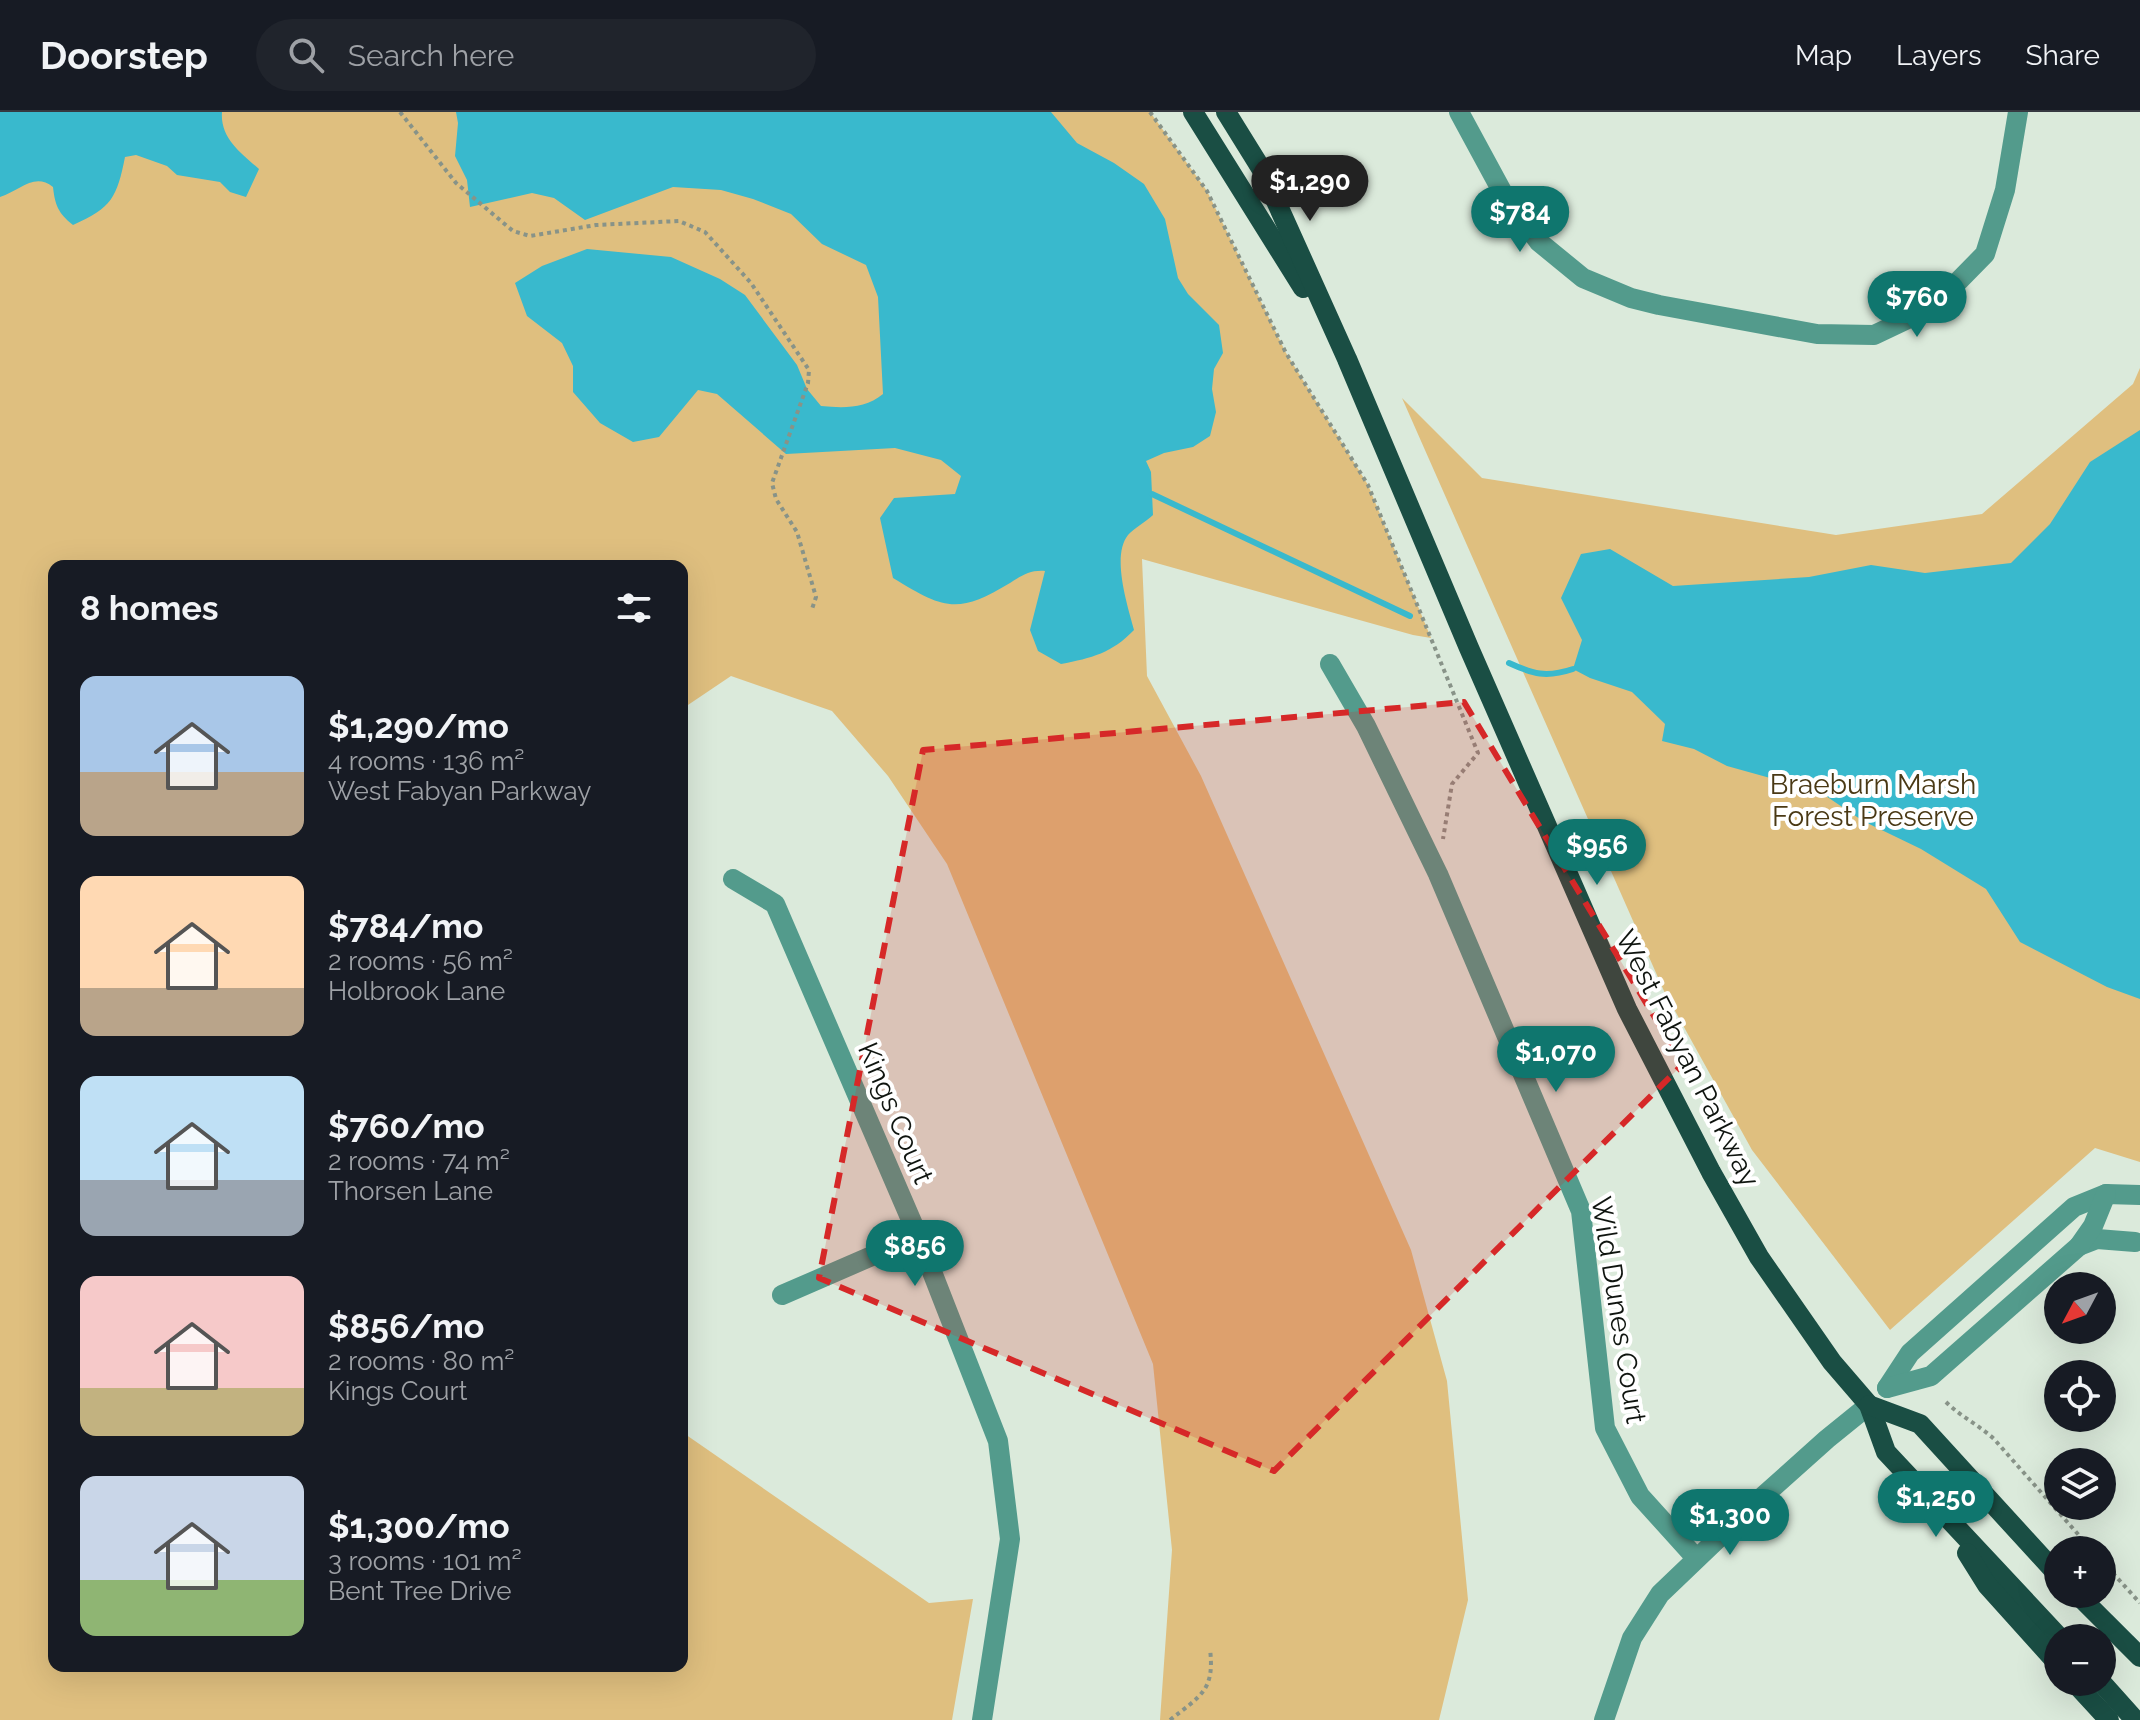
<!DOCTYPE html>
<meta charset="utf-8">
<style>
:root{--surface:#171b24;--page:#20242c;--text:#f1f3f6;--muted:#9ea1a6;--line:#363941;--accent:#0f766e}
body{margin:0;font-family:Raleway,sans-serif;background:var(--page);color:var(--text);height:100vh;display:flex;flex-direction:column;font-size:30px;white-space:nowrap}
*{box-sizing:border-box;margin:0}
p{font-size:26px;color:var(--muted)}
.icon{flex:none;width:44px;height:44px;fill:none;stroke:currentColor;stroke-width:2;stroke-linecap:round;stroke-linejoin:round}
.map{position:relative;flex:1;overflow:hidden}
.sheet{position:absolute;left:48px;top:448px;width:640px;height:1112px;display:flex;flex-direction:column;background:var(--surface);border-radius:16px;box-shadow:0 8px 32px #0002}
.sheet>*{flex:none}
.needle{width:52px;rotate:229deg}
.fabs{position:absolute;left:2044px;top:1160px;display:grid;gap:16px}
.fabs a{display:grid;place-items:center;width:72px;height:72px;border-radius:50%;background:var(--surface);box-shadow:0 8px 32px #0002;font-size:40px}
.price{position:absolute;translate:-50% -68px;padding:0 18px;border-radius:28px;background:var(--accent);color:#fff;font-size:26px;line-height:52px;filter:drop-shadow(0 2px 4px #0008)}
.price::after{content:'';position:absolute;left:50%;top:48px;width:24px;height:18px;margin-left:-12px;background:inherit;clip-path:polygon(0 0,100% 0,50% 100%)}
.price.on{background:#222;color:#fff}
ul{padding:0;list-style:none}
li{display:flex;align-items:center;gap:24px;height:200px;padding:0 32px}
li span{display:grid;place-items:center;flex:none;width:224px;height:160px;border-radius:16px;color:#555}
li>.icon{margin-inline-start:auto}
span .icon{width:96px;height:96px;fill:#fffc;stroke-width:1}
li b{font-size:34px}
h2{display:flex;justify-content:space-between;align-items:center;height:96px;padding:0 32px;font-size:34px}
header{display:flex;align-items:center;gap:48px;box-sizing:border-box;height:112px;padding:0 40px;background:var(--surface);border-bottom:2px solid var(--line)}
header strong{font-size:38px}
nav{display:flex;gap:44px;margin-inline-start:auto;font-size:28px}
.search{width:560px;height:72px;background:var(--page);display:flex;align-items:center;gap:20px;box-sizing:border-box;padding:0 28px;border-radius:44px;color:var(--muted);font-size:30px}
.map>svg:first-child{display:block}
.green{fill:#dfbf7f}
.water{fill:#39b9cd}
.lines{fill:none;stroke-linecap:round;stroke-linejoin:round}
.stream{stroke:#39b9cd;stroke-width:6}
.path{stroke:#889388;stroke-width:4;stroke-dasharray:4 4;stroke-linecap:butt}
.minor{stroke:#539b8c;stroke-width:20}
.major{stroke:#1a4e44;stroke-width:20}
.marked{fill:#d62828;fill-opacity:0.2;stroke:#d62828;stroke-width:6;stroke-dasharray:16 10;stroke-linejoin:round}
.labels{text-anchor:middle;stroke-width:8;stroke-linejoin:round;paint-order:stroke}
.park-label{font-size:28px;fill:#4a3915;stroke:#fff}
.street-label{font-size:28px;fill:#0f140f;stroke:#fff}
</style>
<header>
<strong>Doorstep</strong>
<div class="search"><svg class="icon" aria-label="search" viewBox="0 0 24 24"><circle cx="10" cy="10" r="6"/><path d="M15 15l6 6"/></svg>Search here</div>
<nav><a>Map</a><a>Layers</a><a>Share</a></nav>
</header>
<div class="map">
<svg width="2140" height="1608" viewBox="0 0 2140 1608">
<rect width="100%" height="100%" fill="#dbeadb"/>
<g class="green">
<polygon points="0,0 1150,0 1207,79 1286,241 1368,373 1431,526 1413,523 1142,447 1147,564 1201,664 1411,1138 1447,1269 1468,1488 1439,1608 1160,1608 1172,1438 1153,1252 947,752 888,664 832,599 731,564 682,597 682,454 54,454 54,1554 682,1554 682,1320 929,1491 973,1487 952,1608 0,1608"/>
<polygon points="2140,256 2140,1050 2095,1036 1890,1218 1752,1038 1664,879 1402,286 1482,366 1836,423 1982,402 2133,272"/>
</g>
<g class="water">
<path d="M0,0h222c-2,26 19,41 37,57l-13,28 -16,-5 -10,-10 -43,-7 -10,-9 -31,-11 -11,2c-8,40 -13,51 -52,68 -15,-12 -18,-20 -20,-38 -19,-15 -33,4 -53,10z"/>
<path d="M456,0h595l26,31 37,20 30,21 21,35 13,59 10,16 31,31 4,28 -9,16 -2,20 4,23 -6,24 -17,11 -29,6 -18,8 5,11 2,43c-7,7 -19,13 -25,20 -17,21 0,72 6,95 -22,23 -42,28 -73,34l-23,-13 -8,-21 15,-59c-15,-1 -22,4 -35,12 -53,32 -66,26 -117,-5l-13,-60 14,-20 61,-4 6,-18 -20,-16 -46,-12 -109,6 -69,-60 -19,-4 -39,47 -26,5 -33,-19 -27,-31v-26l-11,-23 -35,-27 -12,-33 27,-17 45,-17 84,8 49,22 25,16 52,70 10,24 14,17c22,2 44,3 62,-12l-5,-97 -12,-32 -44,-21 -31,-30 -38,-15 -32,-9 -48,-3 -88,33 -31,-22 -22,-5 -62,14 -3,-27 -12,-24 3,-33z"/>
<polygon points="2140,318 2140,887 2107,875 2020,830 1986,777 1921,737 1863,709 1820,680 1727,654 1694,637 1662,629 1665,612 1632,580 1590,566 1573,557 1582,528 1561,486 1581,442 1610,437 1673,474 1809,465 1871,453 1925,461 2011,451 2050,412 2090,350"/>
</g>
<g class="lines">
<g class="stream">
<polyline points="1152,382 1410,504"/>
<path d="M1509,551c24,11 37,15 64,6"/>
</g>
<g class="path">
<polyline points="400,0 456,71 513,119 530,124 596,113 679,109 705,120 751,171 809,258 808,271 772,371 776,387 797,420 816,485 812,497"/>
<polyline points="1150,0 1207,79 1286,241 1368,373 1478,641 1452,672 1443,727"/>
<path d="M1946,1290c15,15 33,23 48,37l98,111"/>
<polyline points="2102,1449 2140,1491"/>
<path d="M1170,1608c30,-24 45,-29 40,-71"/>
</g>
<g class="minor">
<polyline points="1459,0 1504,83 1539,130 1583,166 1631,186 1659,193 1817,222 1874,223 1933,195 1985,142 2005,78 2018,0"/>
<polyline points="1330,552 1366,614 1438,762 1581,1099 1605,1316 1640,1384 1696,1446"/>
<polyline points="733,767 775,792 918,1124 998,1329 1010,1427 982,1608"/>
<polyline points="2079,1134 2097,1127 2135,1130"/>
<polyline points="782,1183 918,1124"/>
<polyline points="1887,1276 1910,1241 2074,1095 2106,1082 2140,1083"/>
<polyline points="1887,1276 1931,1264 2079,1134 2093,1114 2106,1082"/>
<polyline points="1604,1608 1632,1526 1660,1482 1751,1395 1827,1327 1869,1293"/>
</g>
<g class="major">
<polyline points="1193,0 1303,176"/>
<polyline points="1226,0 1262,58 1347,247 1469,536 1627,897 1711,1060 1759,1145 1832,1250 1869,1293 1886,1340 2060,1526"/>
<polyline points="1869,1293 1920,1312 2058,1463"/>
<polyline points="1967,1441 1987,1473 2058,1552"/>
<polyline points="2077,1482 2140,1545"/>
<polyline points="2074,1570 2109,1608"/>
<polyline points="2101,1570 2135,1608"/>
</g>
</g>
<path class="marked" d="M1464,590l219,362 -409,407 -455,-193 104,-528z"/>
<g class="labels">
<g class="park-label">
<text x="1873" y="682">Braeburn Marsh<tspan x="1873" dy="32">Forest Preserve</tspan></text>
</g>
<g class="street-label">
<text transform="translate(1688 946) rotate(63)" y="10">West Fabyan Parkway</text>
<text transform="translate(896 1001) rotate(67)" y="10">Kings Court</text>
<text transform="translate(1619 1198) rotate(81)" y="10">Wild Dunes Court</text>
</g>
</g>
</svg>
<div class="fabs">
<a><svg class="needle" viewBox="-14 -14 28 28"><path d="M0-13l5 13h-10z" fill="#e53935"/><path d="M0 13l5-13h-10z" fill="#9ea1a6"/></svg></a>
<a><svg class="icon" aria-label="locate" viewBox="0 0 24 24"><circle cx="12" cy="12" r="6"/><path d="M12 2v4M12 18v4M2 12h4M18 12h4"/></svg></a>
<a><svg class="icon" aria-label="layers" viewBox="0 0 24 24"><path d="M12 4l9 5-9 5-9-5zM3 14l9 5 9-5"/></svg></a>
<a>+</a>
<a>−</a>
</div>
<b class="price on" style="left:1310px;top:111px">$1,290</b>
<b class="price" style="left:1520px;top:142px">$784</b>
<b class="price" style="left:1917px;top:227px">$760</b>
<b class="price" style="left:1597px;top:775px">$956</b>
<b class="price" style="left:1556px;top:982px">$1,070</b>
<b class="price" style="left:915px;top:1176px">$856</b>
<b class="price" style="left:1936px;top:1427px">$1,250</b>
<b class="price" style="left:1730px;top:1445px">$1,300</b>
<section class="sheet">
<h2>8 homes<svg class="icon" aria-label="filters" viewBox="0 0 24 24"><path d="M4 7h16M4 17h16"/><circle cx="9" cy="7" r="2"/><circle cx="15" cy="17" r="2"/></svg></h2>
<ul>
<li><span style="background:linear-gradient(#a9c7e8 60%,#b9a48a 0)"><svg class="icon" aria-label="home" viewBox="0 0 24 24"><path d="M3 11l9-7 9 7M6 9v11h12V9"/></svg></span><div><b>$1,290/mo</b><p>4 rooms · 136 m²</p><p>West Fabyan Parkway</p></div></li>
<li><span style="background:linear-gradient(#ffd9b3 70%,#b9a48a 0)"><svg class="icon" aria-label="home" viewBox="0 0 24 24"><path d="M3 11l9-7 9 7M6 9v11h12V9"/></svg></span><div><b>$784/mo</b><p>2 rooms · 56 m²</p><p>Holbrook Lane</p></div></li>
<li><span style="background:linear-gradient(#bfe0f5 65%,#9aa5b1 0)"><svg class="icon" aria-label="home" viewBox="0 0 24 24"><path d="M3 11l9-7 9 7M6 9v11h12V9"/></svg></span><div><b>$760/mo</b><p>2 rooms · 74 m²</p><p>Thorsen Lane</p></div></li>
<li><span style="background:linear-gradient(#f6c9c9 70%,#c2b280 0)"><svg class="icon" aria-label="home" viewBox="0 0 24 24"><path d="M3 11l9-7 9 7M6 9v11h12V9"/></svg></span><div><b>$856/mo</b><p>2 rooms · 80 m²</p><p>Kings Court</p></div></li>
<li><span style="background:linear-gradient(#c9d6e8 65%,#8fb573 0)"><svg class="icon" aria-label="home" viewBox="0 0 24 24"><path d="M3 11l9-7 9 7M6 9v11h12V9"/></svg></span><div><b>$1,300/mo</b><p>3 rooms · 101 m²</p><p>Bent Tree Drive</p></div></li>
</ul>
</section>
</div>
